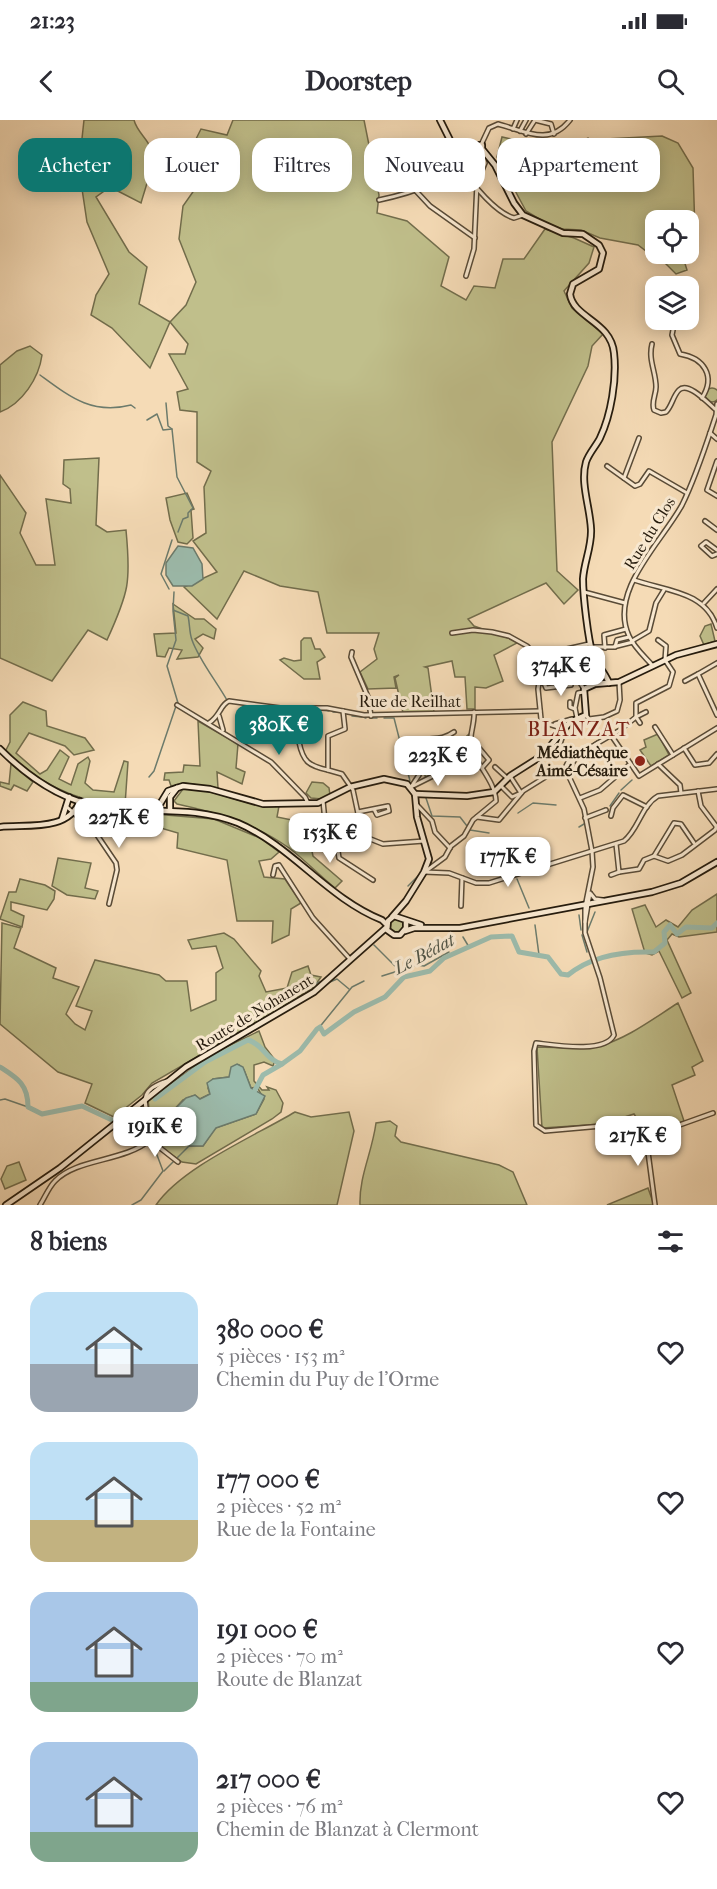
<!DOCTYPE html>
<html lang="fr">
<meta charset="utf-8">
<style>
:root{--surface:#fff;--page:#f2f2f3;--text:#2b2b33;--muted:#7c7c81;--accent:#0f766e}
body{margin:0;font-family:"IM FELL French Canon",serif;background:var(--page);color:var(--text);height:100vh;display:flex;flex-direction:column;font-size:22px;white-space:nowrap}
*{box-sizing:border-box;margin:0}
p{font-size:20px;color:var(--muted)}
.icon{flex:none;width:33px;height:33px;fill:none;stroke:currentColor;stroke-width:2;stroke-linecap:round;stroke-linejoin:round}
.map{position:relative;height:1085px;overflow:hidden}
.side{display:flex;flex-direction:column;background:var(--surface);flex:1}
.side>*{flex:none}
.hud{position:absolute;left:18px;top:18px;width:681px;height:54px;display:flex;gap:12px}
.controls{position:absolute;left:645px;top:90px;display:grid;gap:12px}
.controls a{display:grid;place-items:center;width:54px;height:54px;border-radius:12px;background:var(--surface);box-shadow:0 3px 15px #0003;font-size:30px}
.price{position:absolute;translate:-50% -51px;padding:0 14px;border-radius:12px;background:#fff;color:#222;font-size:20px;line-height:39px;filter:drop-shadow(0 2px 3px #0008)}
.price::after{content:'';position:absolute;left:50%;top:36px;width:18px;height:14px;margin-left:-9px;background:inherit;clip-path:polygon(0 0,100% 0,50% 100%)}
.price.on{background:var(--accent);color:#fff}
ul{padding:0;list-style:none}
li{display:flex;align-items:center;gap:18px;height:150px;padding:0 30px}
li span{display:grid;place-items:center;flex:none;width:168px;height:120px;border-radius:18px;color:#555}
li>.icon{margin-inline-start:auto}
span .icon{width:72px;height:72px;fill:#fffc;stroke-width:1}
li b{font-size:26px}
h2{display:flex;justify-content:space-between;align-items:center;height:72px;padding:0 30px;font-size:26px}
.chip{padding:0 21px;border-radius:18px;background:var(--surface);box-shadow:0 3px 15px #0003;font-size:21px;line-height:54px}
.chip.on{background:var(--accent);color:#fff}
.status{display:flex;justify-content:space-between;align-items:center;height:42px;padding:0 30px;background:var(--surface);direction:ltr}
.status svg{height:16px;fill:currentColor}
header{display:flex;justify-content:space-between;align-items:center;height:78px;padding:0 30px;background:var(--surface);font-size:27px;font-weight:700}
.map>svg:first-child{display:block}
.green{fill:#c0bf8b;stroke:#726d4c;stroke-width:1.5;fill-rule:evenodd}
.water{fill:#9cbbac;stroke:#6c7b6c;stroke-width:1.5}
.lines{fill:none;stroke-linecap:round;stroke-linejoin:round}
.stream{stroke:#6c7b6c;stroke-width:1.5}
.river{stroke:#9cbbac;stroke-width:5}
.street-casing{stroke:#594b37;stroke-width:6}
.secondary-casing{stroke:#251b0d;stroke-width:8}
.street{stroke:#f8e8d0;stroke-width:3}
.secondary{stroke:#f8e8d0;stroke-width:4.5}
.poi-dot{fill:#8f2418;stroke:#f8e8d0;stroke-width:2}
.labels{text-anchor:middle;stroke-width:6;stroke-linejoin:round;paint-order:stroke}
.street-label{font-size:16px;fill:#251b0d;stroke:#f8e8d0}
.poi-label{font-size:16px;font-weight:bold;fill:#251b0d;stroke:#f8e8d0;text-anchor:end}
.water-label{font-size:18px;font-style:italic;fill:#4f5345;stroke:#f8e8d0}
.quarter-label{font-size:20px;letter-spacing:1.5px;fill:#7a1f14;stroke:#f8e8d0}
</style>
<div class="status"><b>21:23</b><svg viewBox="0 0 49 12"><path d="M0 12V9h3v3zM5 12V6h3v6zM10 12V3h3v9zM15 12V0h3v12zM26 1h20v11H26zM47 4h2v5h-2z"/></svg></div>
<header><svg class="icon" aria-label="back" viewBox="0 0 24 24"><path d="M15 5l-7 7 7 7"/></svg>Doorstep<svg class="icon" aria-label="search" viewBox="0 0 24 24"><circle cx="10" cy="10" r="6"/><path d="M15 15l6 6"/></svg></header>
<div class="map">
<svg width="717" height="1085" viewBox="0 0 717 1085">
<rect width="100%" height="100%" fill="#f5dbb6"/>
<filter id="stains"><feTurbulence type="fractalNoise" baseFrequency=".00333" numOctaves="4"/><feColorMatrix values="0 0 0 0 .2 0 0 0 0 .09 0 0 0 0 .02 0 0 0 .5 -.17"/></filter>
<radialGradient id="worn" r=".72"><stop offset=".6" stop-color="#630" stop-opacity="0"/><stop offset="1" stop-color="#630" stop-opacity=".3"/></radialGradient>
<g class="green">
<path d="M84,0h50c3,12 14,19 17,29 4,15 -6,39 -10,54l-31,-16 -14,10 33,55 18,15 -8,37 31,18 16,-17 10,-23 -17,-43 4,-33 33,-47 -25,-10 10,-20 26,6 6,-15h131l15,75 -2,18 30,8 42,36 -8,29 25,14 8,-14 21,2 8,-29h21l21,-30 29,9 20,9 -5,16 -25,28 8,17 31,26 -11,12 -4,20 -36,76 5,129 21,19 -14,14 -18,-21 -78,36 6,7 45,16 -25,13 9,26 -17,7 -11,-1v22h-8l-2,-32h-10l-3,-16 -27,6 3,1 6,44 -31,1 -8,-35 4,-3 -5,2 2,11 -28,1 -8,-17 17,-13 -3,-10 5,-16h-52l-9,-41 -38,-6 -36,-15 -27,48 -33,-32 33,-15 -24,-31 13,-8 -2,-46 7,-16 -14,-9v-50l-17,-2 -3,-18 11,-3 -19,-35h16l3,-10 -18,-22 -20,46 -38,-40 -21,-13 5,-20 13,-21 -22,-52 -5,-33 -5,-4z"/>
<polygon points="662,16 678,23 693,48 695,113 689,119 688,100 656,100 656,134 682,134 687,150 676,154 660,138 655,138 638,125 600,118 581,110 562,109 546,103 526,91 497,37 502,17 524,22 537,43 553,50 559,62 578,45 568,28 588,18 594,33 602,34 606,19"/>
<path d="M30,226l12,9c-3,23 -20,49 -42,57v-47l17,-14z"/>
<circle cx="712" cy="275" r="7"/>
<path d="M99,338l-3,67 11,7 19,-2c5,52 3,62 -19,110l-19,-10 -36,51 -52,-23v-183l26,38 -6,20 16,32h19l-9,-66 25,4 -1,-14 -7,-5 1,-24z"/>
<polygon points="187,373 194,389 191,390 193,418 187,424 178,422 170,400 166,378"/>
<polygon points="173,484 195,499 204,499 216,509 214,519 203,514 195,519 203,528 198,537 177,539 182,530 169,528 165,537 157,536 154,514 176,513"/>
<polygon points="711,504 715,521 704,525 700,516 705,506"/>
<polygon points="304,518 311,518 315,529 320,529 325,537 317,542 320,559 304,559 280,540 284,538 294,541 301,540 301,521"/>
<polygon points="578,534 581,537 588,536 593,551 569,559 567,547 563,547 562,536"/>
<path d="M23,582l23,9 1,15 38,12 9,12 -20,5 -9,-9 -36,-13 -13,20 24,21 7,-4 13,-20 9,7 -10,22 12,6 7,-21 10,-7 2,4 -5,22 8,7 21,2 10,-31 4,1 -3,43c-47,-1 -86,-22 -120,-53l5,-10v-27z"/>
<polygon points="198,601 238,624 236,648 245,652 242,664 217,652 218,668 184,663 171,666 169,660 164,660 165,653 183,652 184,645 200,646"/>
<polygon points="469,614 470,625 455,633 457,638 426,659 420,637 448,633"/>
<polygon points="658,614 669,635 651,646 640,630 646,627 644,620"/>
<polygon points="11,644 33,662 27,671 14,665 11,670 0,666 0,662 9,664"/>
<polygon points="312,662 323,663 329,668 330,675 322,679 311,678 306,673"/>
<path d="M192,668c30,4 57,20 87,18l-2,11 29,6 7,33 29,25 -7,7c-16,-13 -30,-28 -46,-40 -35,-25 -71,-35 -112,-44l-3,-3 9,-12z"/>
<polygon points="93,689 214,699 260,718 279,732 271,739 259,741 264,757 285,759 301,783 291,789 289,815 272,823 273,801 237,801 227,740 177,728 178,713 123,697 120,713 101,714 90,704 90,691"/>
<polygon points="58,738 91,743 85,768 98,771 95,779 67,775 52,766"/>
<polygon points="20,759 45,765 55,771 54,779 47,790 11,782 11,790 24,796 22,807 0,799 9,772 16,772"/>
<polygon points="717,774 717,812 679,817 672,814 667,820 691,873 682,878 659,831 652,835 645,833 632,789 645,785 656,807 666,800 678,807 692,790"/>
<circle cx="397" cy="806" r="7"/>
<polygon points="2,803 21,808 14,828 56,848 53,858 79,867 66,894 75,904 85,910 92,891 76,886 95,840 159,855 166,861 187,861 191,891 216,880 216,853 223,848 216,826 192,829 188,820 224,813 234,819 261,851 259,856 266,872 287,868 292,852 308,846 311,855 321,857 314,867 276,891 152,963 142,975 114,997 85,983 92,964 58,952 0,904"/>
<path d="M678,883l25,58 -11,6 3,8 -23,10 12,36 -36,14 -14,-21 -31,10 -61,4 -5,-81c20,0 42,3 62,-1 28,-7 55,-28 79,-43z"/>
<path d="M259,911l6,16 10,13 -2,6 -9,-4 -10,3v16l8,9h7l-2,-3 9,3 7,13 -2,9 -9,7 -76,45 -14,-2 -29,-21 -5,-41 62,-44 7,1 3,-7zM239,945l5,5 7,18 6,-1 7,12 -8,15 -41,14 -12,18h-14l-6,-11 -1,-12 -11,-10 12,-13 12,-5 5,4 10,-5 -2,-6 5,-9 16,-2z"/>
<path d="M295,992l16,5 38,-5 5,19 -17,74h-181c26,-38 99,-69 139,-93z"/>
<path d="M390,1001l7,5 -2,10 6,6 98,23 14,7 14,33h-167c-1,-29 12,-52 16,-82z"/>
<polygon points="19,1042 26,1060 5,1069 1,1059 7,1046"/>
<polygon points="648,1068 654,1085 607,1085"/>
</g>
<g class="water">
<polygon points="178,426 193,428 202,444 203,459 192,466 173,466 166,455 166,443"/>
<polygon points="237,944 243,947 251,968 265,976 256,994 216,1008 203,1026 189,1026 183,1015 182,1003 171,993 186,978 195,975 200,979 210,974 207,963 213,959 229,957 231,947"/>
</g>
<g class="lines">
<g class="stream">
<path d="M40,255c30,22 52,40 91,30l4,3"/>
<polyline points="166,283 168,306 172,309 177,357 193,388 188,393 188,397 183,399 178,412"/>
<polyline points="147,300 157,294 163,310 172,309"/>
<polyline points="169,469 161,454 172,420"/>
<path d="M174,472l-1,18 15,6c2,8 1,16 4,24 7,20 25,42 36,62l50,8"/>
<polyline points="173,491 176,520 167,546 178,583"/>
<polyline points="282,590 293,590"/>
<polyline points="320,590 329,591"/>
<polyline points="333,592 337,592"/>
<polyline points="352,596 362,597"/>
<polyline points="365,598 366,598"/>
<polyline points="370,598 377,598"/>
<polyline points="384,598 394,598 410,661"/>
<polyline points="149,657 154,651 176,586"/>
<polyline points="621,670 632,660"/>
<polyline points="426,678 432,696 460,697 467,706"/>
<polyline points="610,686 619,673"/>
<polyline points="600,691 605,688"/>
<polyline points="518,693 533,683 556,685"/>
<polyline points="579,707 584,704"/>
<polyline points="470,710 489,713"/>
<polyline points="517,759 529,788"/>
<polyline points="408,766 420,754"/>
<polyline points="579,795 581,810"/>
<polyline points="535,805 539,835"/>
<polyline points="587,812 595,792"/>
<polyline points="582,815 587,832"/>
<polyline points="463,817 469,827"/>
<polyline points="374,825 398,849"/>
<polyline points="382,856 417,845 424,846 449,832"/>
<polyline points="330,862 337,859 349,869"/>
<polyline points="281,879 322,861"/>
<polyline points="249,904 279,880"/>
<polyline points="318,909 352,867 364,861"/>
<polyline points="0,980 5,979 28,987"/>
<polyline points="141,990 156,989 171,993"/>
<polyline points="164,1051 189,1026"/>
<polyline points="132,1085 141,1080 163,1051 154,1027 156,1020 154,1007 144,1002 139,993"/>
</g>
<g class="river">
<path d="M0,947c17,11 28,17 28,40l14,7 40,-8 30,14"/>
<polyline points="255,970 263,955 282,944"/>
<path d="M155,979l50,-37 43,-22c15,4 18,20 34,24l18,-13 17,-22 3,-2 4,7 30,-22 31,-15 19,-20 26,-6 14,-13 47,-21 21,-1 7,16 29,5 13,17 7,1c24,-20 55,-24 86,-23l11,-9 -1,-11 6,-7 7,9 9,-7 26,1 5,-5"/>
<polyline points="133,995 141,990"/>
</g>
<defs>
<g id="street">
<polyline points="513,9 517,0"/>
<polyline points="520,11 526,0"/>
<polyline points="526,14 535,0 551,4 554,14"/>
<polyline points="386,24 391,33 414,29 422,32 427,65"/>
<path d="M481,25l8,-17 9,-4c27,7 51,23 72,-4"/>
<path d="M456,41c12,17 37,51 58,57l9,-3"/>
<polyline points="416,71 430,86 475,118"/>
<path d="M379,80c28,-6 71,-16 80,-48"/>
<polyline points="466,156 474,129 477,63 485,43 480,29"/>
<path d="M673,210l-1,5 8,19c24,4 36,22 22,44"/>
<path d="M652,224c-4,16 4,28 4,43 0,8 -5,15 -2,23l7,3 5,-1c6,-6 7,-16 13,-22 9,-9 29,13 36,19"/>
<polyline points="710,313 717,319"/>
<polyline points="717,341 707,370 717,376"/>
<polyline points="607,346 635,366 640,364 649,351 687,373"/>
<polyline points="624,358 639,318"/>
<polyline points="705,401 717,410"/>
<polyline points="717,430 706,422 701,426 712,436 717,434"/>
<path d="M634,460c32,11 72,11 83,48"/>
<polyline points="584,472 625,483"/>
<polyline points="704,483 717,469"/>
<path d="M452,513l21,-3 19,2 17,4 18,10 9,10 5,14 -3,19 3,30c5,8 17,4 23,13l-5,15 10,13 -4,8 19,41 8,42 1,16 -8,40v26l15,45 14,57c-9,19 -60,10 -78,8l-2,8 2,74 9,6 68,-6 26,-6 7,18 9,68"/>
<polyline points="632,521 649,511 656,483 664,470"/>
<polyline points="592,527 613,527 633,522"/>
<polyline points="615,527 617,520 629,517"/>
<polyline points="605,528 604,515 626,509"/>
<polyline points="352,532 351,537 368,577 371,596"/>
<polyline points="536,536 589,524"/>
<polyline points="717,543 698,554 717,595"/>
<path d="M652,545c-8,-9 -18,-18 -23,-29 -21,-45 33,-94 53,-131 14,-28 24,-60 34,-90l1,-11"/>
<polyline points="685,561 698,554"/>
<polyline points="541,563 555,557 570,560 577,558 584,569"/>
<polyline points="544,563 546,568 571,565 570,560"/>
<polyline points="570,582 570,587 575,589"/>
<polyline points="177,585 271,642 305,677 308,683"/>
<polyline points="343,591 345,609 328,616 328,650 342,654 353,670 363,717"/>
<polyline points="586,595 589,599 604,597 617,591 620,580 619,562"/>
<polyline points="219,596 223,610"/>
<polyline points="577,598 575,588 578,573 583,572"/>
<path d="M209,603c12,-8 11,-18 20,-22l51,7h47l37,7 176,-4"/>
<polyline points="640,603 636,597 646,592"/>
<polyline points="555,604 572,599"/>
<polyline points="655,607 673,635"/>
<polyline points="611,615 639,656 717,608"/>
<path d="M303,618l-4,4c4,20 10,24 29,28"/>
<polyline points="684,628 695,645 709,643 717,634"/>
<polyline points="473,629 479,628 489,640 482,648"/>
<polyline points="454,640 467,647 480,645"/>
<polyline points="569,640 620,610 636,597 636,583 669,566 673,552 665,540 666,526 658,520"/>
<polyline points="658,644 680,665 681,673"/>
<polyline points="495,647 507,658"/>
<polyline points="568,651 575,639 598,623"/>
<polyline points="413,666 439,653 454,640 474,633"/>
<polyline points="501,666 512,677 521,673 510,656"/>
<path d="M411,667l8,-12 -7,-21 1,-10c13,-9 26,-1 41,-12"/>
<polyline points="698,671 701,686 716,706"/>
<polyline points="580,678 600,670 629,645"/>
<polyline points="323,681 325,701 383,724 424,721"/>
<polyline points="417,685 432,701 435,712 450,728"/>
<polyline points="67,687 95,712 116,743 117,750 109,784"/>
<polyline points="358,692 388,686 389,691 377,695 374,689"/>
<polyline points="611,696 613,688 623,675 647,687"/>
<polyline points="477,697 499,700 523,671 555,651 565,648"/>
<polyline points="585,698 606,690"/>
<polyline points="334,705 339,738 373,760"/>
<polyline points="320,723 335,720"/>
<polyline points="616,724 619,752 639,749 644,740 654,736 668,741 682,735 715,710 717,706"/>
<polyline points="654,736 674,703 681,704 694,723"/>
<path d="M426,751l19,-14 6,-11 13,-10 9,-16 23,-19c-1,-21 -21,-37 -25,-56 -2,-9 4,-22 3,-33"/>
<path d="M424,752l25,1 27,10h13l135,-42c15,-12 17,-35 34,-45l59,-7"/>
<polyline points="273,755 275,746 279,745 313,798 350,839"/>
<polyline points="611,755 619,752"/>
<polyline points="591,774 595,779 603,780"/>
<polyline points="461,786 462,758"/>
<polyline points="585,802 590,773"/>
<polyline points="646,1017 713,993"/>
<polyline points="150,1020 178,1042"/>
<path d="M40,1085c5,-8 9,-18 15,-24 22,-23 69,-19 95,-41 5,-29 -23,-46 17,-59"/>
</g>
<g id="secondary">
<polyline points="440,0 455,30 465,32 478,27"/>
<rect x="479" y="25" width="3" height="3"/>
<path d="M482,29l13,16 19,38 9,12 40,18 20,1 16,11 4,8 -4,16 -26,15 -3,10c3,24 41,27 44,59 3,26 -3,62 -14,85 -4,8 -11,15 -14,24 -6,21 4,45 5,67 1,17 -7,33 -8,50 0,17 5,60 10,77 3,8 12,16 16,27"/>
<path d="M0,629c28,28 62,52 102,58 46,7 91,-2 136,16 54,23 89,75 144,97l5,5"/>
<polyline points="415,674 467,676 494,672 510,656 543,635 570,602 586,595 584,569 595,564 619,562 676,535 717,524"/>
<polyline points="157,689 168,671 183,666 210,669 263,684 318,683 350,667 384,659 407,664 415,674"/>
<polyline points="170,689 170,677 177,668"/>
<polyline points="62,699 69,677"/>
<path d="M0,707c26,-3 68,5 80,-26"/>
<polyline points="392,797 406,781 424,752 429,739 417,697 415,674"/>
<polyline points="406,802 406,808 400,815 394,815 387,810 388,801 394,796 421,805"/>
<polyline points="405,811 414,808 460,808 652,772 681,763 717,742"/>
<polyline points="6,1085 60,1048 186,947 314,872 387,807"/>
</g>
</defs>
<use href="#street" class="street-casing"/>
<use href="#secondary" class="secondary-casing"/>
<use href="#street" class="street"/>
<use href="#secondary" class="secondary"/>
</g>
<circle class="poi-dot" cx="640" cy="641" r="6"/>
<g class="labels">
<g class="street-label">
<text transform="translate(649 413) rotate(-58)" y="6">Rue du Clos</text>
<text x="410" y="587">Rue de Reilhat</text>
<text transform="translate(254 892) rotate(-31)" y="6">Route de Nohanent</text>
</g>
<g class="poi-label">
<text x="628" y="638">Médiathèque<tspan x="628" dy="18">Aimé-Césaire</tspan></text>
</g>
<g class="water-label">
<text transform="translate(424 834) rotate(-28)" y="6">Le Bédat</text>
</g>
<g class="quarter-label">
<text x="579" y="616">BLANZAT</text>
</g>
</g>
<rect width="100%" height="100%" filter="url(#stains)"/>
<rect width="100%" height="100%" fill="url(#worn)"/>
</svg>
<div class="controls">
<a><svg class="icon" aria-label="locate" viewBox="0 0 24 24"><circle cx="12" cy="12" r="6"/><path d="M12 2v4M12 18v4M2 12h4M18 12h4"/></svg></a>
<a><svg class="icon" aria-label="layers" viewBox="0 0 24 24"><path d="M12 4l9 5-9 5-9-5zM3 14l9 5 9-5"/></svg></a>
</div>
<b class="price" style="left:561px;top:577px">374K €</b>
<b class="price on" style="left:279px;top:636px">380K €</b>
<b class="price" style="left:438px;top:667px">223K €</b>
<b class="price" style="left:119px;top:729px">227K €</b>
<b class="price" style="left:330px;top:744px">153K €</b>
<b class="price" style="left:508px;top:768px">177K €</b>
<b class="price" style="left:155px;top:1038px">191K €</b>
<b class="price" style="left:638px;top:1047px">217K €</b>
<div class="hud">
<a class="chip on">Acheter</a>
<a class="chip">Louer</a>
<a class="chip">Filtres</a>
<a class="chip">Nouveau</a>
<a class="chip">Appartement</a>
</div>
</div>
<section class="side">
<h2>8 biens<svg class="icon" aria-label="filters" viewBox="0 0 24 24"><path d="M4 7h16M4 17h16"/><circle cx="9" cy="7" r="2"/><circle cx="15" cy="17" r="2"/></svg></h2>
<ul>
<li><span style="background:linear-gradient(#bfe0f5 60%,#9aa5b1 0)"><svg class="icon" aria-label="home" viewBox="0 0 24 24"><path d="M3 11l9-7 9 7M6 9v11h12V9"/></svg></span><div><b>380 000 €</b><p>5 pièces · 153 m²</p><p>Chemin du Puy de l'Orme</p></div><svg class="icon" aria-label="heart" viewBox="0 0 24 24"><path d="M12 20l-8-8c-3-5 5-10 8-4 3-6 11-1 8 4z"/></svg></li>
<li><span style="background:linear-gradient(#bfe0f5 65%,#c2b280 0)"><svg class="icon" aria-label="home" viewBox="0 0 24 24"><path d="M3 11l9-7 9 7M6 9v11h12V9"/></svg></span><div><b>177 000 €</b><p>2 pièces · 52 m²</p><p>Rue de la Fontaine</p></div><svg class="icon" aria-label="heart" viewBox="0 0 24 24"><path d="M12 20l-8-8c-3-5 5-10 8-4 3-6 11-1 8 4z"/></svg></li>
<li><span style="background:linear-gradient(#a9c7e8 75%,#7fa58c 0)"><svg class="icon" aria-label="home" viewBox="0 0 24 24"><path d="M3 11l9-7 9 7M6 9v11h12V9"/></svg></span><div><b>191 000 €</b><p>2 pièces · 70 m²</p><p>Route de Blanzat</p></div><svg class="icon" aria-label="heart" viewBox="0 0 24 24"><path d="M12 20l-8-8c-3-5 5-10 8-4 3-6 11-1 8 4z"/></svg></li>
<li><span style="background:linear-gradient(#a9c7e8 75%,#7fa58c 0)"><svg class="icon" aria-label="home" viewBox="0 0 24 24"><path d="M3 11l9-7 9 7M6 9v11h12V9"/></svg></span><div><b>217 000 €</b><p>2 pièces · 76 m²</p><p>Chemin de Blanzat à Clermont</p></div><svg class="icon" aria-label="heart" viewBox="0 0 24 24"><path d="M12 20l-8-8c-3-5 5-10 8-4 3-6 11-1 8 4z"/></svg></li>
</ul>
</section>
